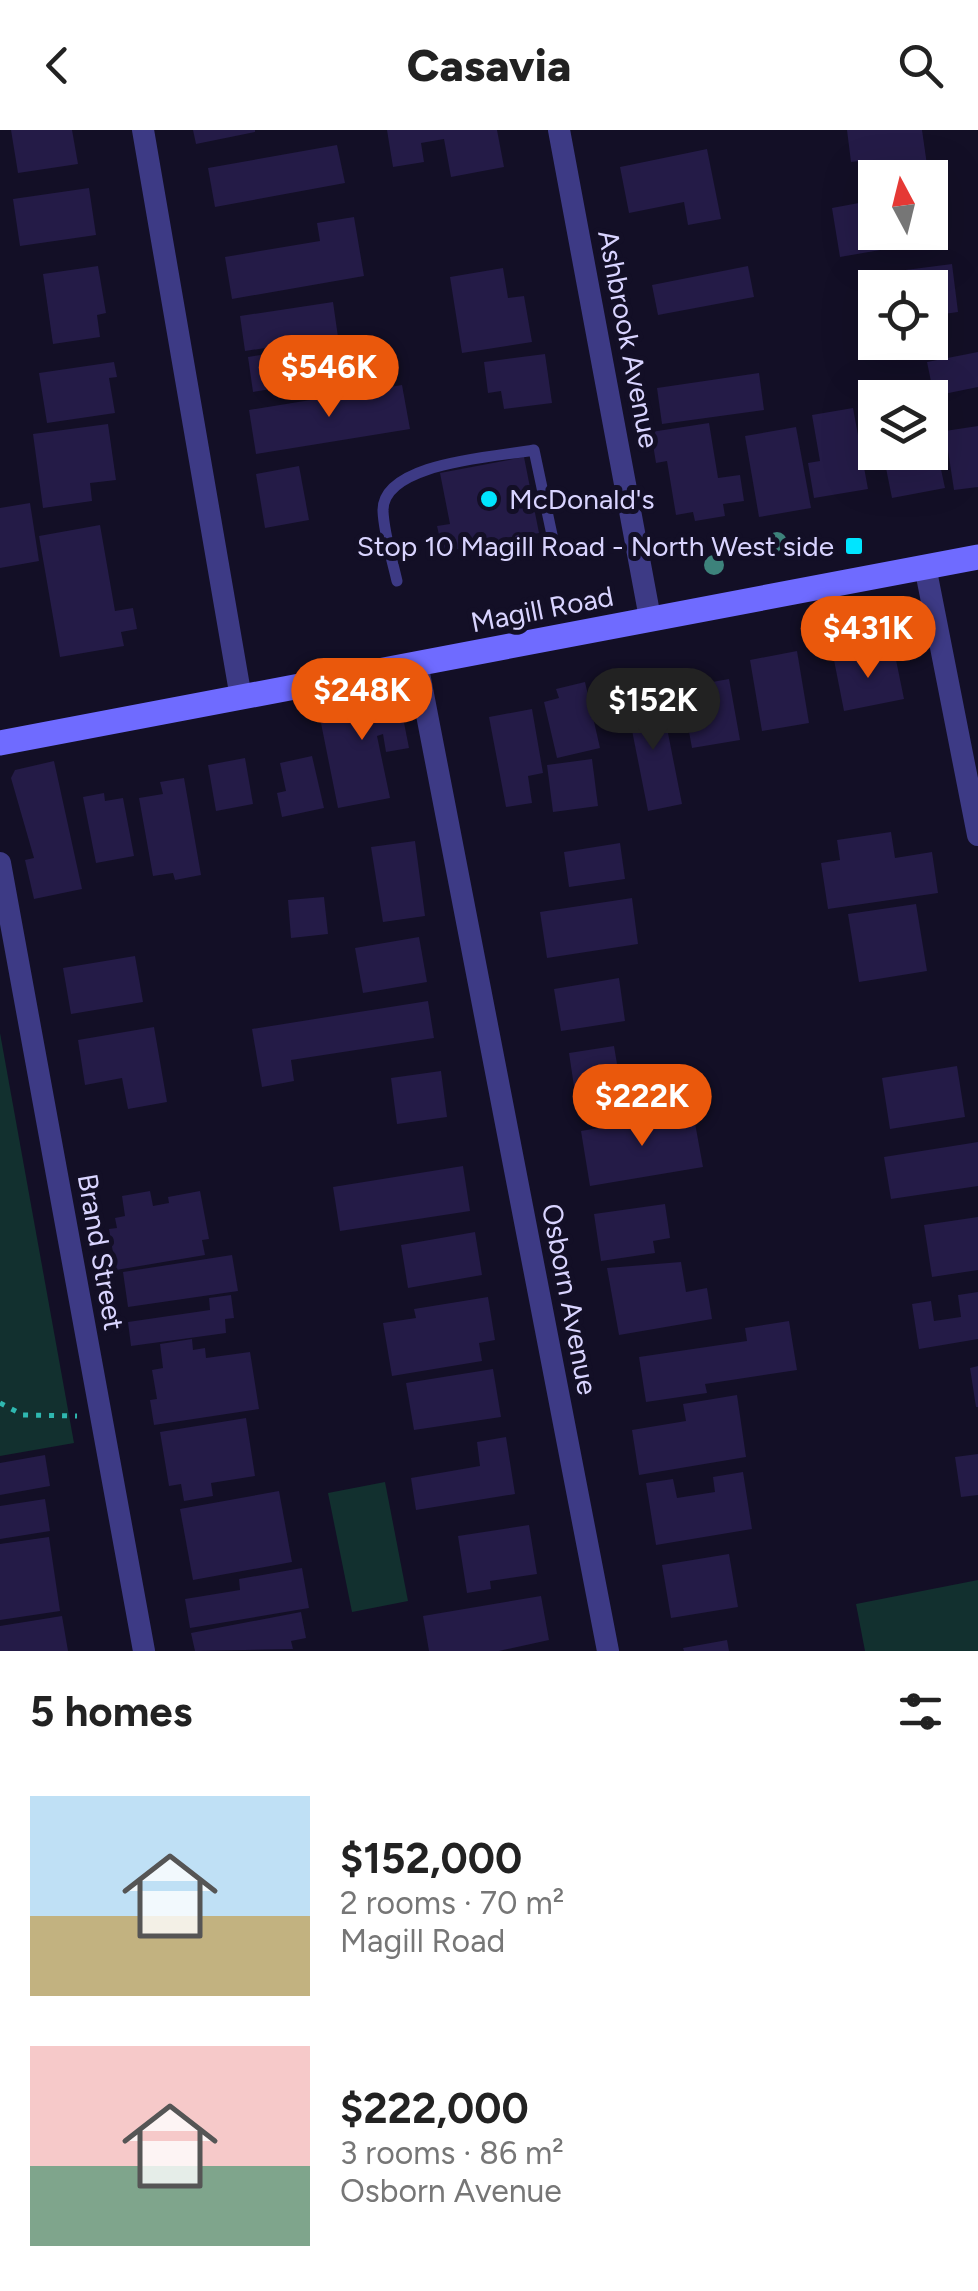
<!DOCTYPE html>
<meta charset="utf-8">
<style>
:root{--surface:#fff;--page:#f6f6f6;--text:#222;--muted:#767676;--accent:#ea580c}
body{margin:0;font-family:Figtree,sans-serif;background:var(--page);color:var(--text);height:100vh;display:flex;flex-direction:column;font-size:38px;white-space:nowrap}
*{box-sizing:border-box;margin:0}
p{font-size:32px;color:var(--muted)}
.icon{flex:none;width:55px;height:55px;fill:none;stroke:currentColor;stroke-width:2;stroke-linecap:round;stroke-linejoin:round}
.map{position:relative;height:1521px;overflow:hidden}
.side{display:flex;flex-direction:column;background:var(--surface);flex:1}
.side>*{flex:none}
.needle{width:65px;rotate:353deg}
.buttons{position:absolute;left:858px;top:30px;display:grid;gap:20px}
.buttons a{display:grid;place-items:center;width:90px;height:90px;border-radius:0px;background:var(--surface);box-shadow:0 10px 40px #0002;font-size:50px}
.price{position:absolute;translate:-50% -85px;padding:0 22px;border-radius:35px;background:var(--accent);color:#fff;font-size:32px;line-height:65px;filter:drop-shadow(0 2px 5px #0008)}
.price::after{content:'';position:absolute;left:50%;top:60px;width:30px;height:22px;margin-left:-15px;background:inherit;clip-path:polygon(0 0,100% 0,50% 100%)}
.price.active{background:#222;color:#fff}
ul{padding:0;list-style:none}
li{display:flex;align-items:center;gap:30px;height:250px;padding:0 30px}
li span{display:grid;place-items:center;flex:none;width:280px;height:200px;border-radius:0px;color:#555}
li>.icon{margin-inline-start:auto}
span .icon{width:120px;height:120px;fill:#fffc;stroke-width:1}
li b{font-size:42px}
h2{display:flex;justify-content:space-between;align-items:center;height:120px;padding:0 30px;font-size:42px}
header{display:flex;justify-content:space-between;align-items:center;height:130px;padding:0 30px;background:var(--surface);font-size:45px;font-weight:800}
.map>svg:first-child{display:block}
.green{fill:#12302f}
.building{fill:#241b47}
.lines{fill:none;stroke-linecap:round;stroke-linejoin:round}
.path{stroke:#2fb8b0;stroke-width:5;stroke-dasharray:5 8;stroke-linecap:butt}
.lane{stroke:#3d3a85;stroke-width:11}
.street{stroke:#3d3a85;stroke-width:22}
.secondary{stroke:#6f6bff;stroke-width:25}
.tree{fill:#3d827b}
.poi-dot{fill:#00e5ff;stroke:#130f26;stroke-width:4}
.labels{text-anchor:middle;stroke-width:10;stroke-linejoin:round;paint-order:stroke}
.street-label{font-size:28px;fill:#d9d4ff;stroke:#130f26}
.poi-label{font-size:28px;fill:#d9d4ff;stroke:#130f26;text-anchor:start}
</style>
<header><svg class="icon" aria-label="back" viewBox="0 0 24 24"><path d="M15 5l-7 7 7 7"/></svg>Casavia<svg class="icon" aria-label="search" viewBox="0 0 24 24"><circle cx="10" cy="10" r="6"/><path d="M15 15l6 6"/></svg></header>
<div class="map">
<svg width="978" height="1521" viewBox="0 0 978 1521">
<rect width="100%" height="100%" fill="#130f26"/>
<g class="green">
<polygon points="0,903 74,1313 0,1326"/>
<polygon points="385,1352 408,1471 352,1482 328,1363"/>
<polygon points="978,1450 978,1521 865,1521 856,1474"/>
</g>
<g class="building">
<polygon points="11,0 72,0 78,34 18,43"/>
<polygon points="193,0 255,0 255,2 196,14"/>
<polygon points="387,0 497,0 504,37 451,47 444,9 421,13 424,32 393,37"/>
<polygon points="847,0 922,0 927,35 869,44 867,30 851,32"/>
<polygon points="337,15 345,53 215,77 208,38"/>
<polygon points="707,19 721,89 688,95 684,72 629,83 620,37"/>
<polygon points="89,58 96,105 20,116 13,69"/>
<polygon points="875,70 875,102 931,102 932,111 840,127 832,78"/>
<polygon points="354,87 364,146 232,169 225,127 320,111 317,93"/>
<polygon points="952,134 958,182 930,186 930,158 875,158 873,183 867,145"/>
<polygon points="98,136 106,183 97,185 100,207 53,214 43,144"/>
<polygon points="748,136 754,167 658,185 652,155"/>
<polygon points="503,138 508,168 524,166 532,212 462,223 450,147"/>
<polygon points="333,172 338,207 245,221 240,186"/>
<polygon points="341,213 347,247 253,262 248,227"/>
<polygon points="978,222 978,257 934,266 927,232"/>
<polygon points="545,224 552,273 504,279 501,261 488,263 484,232"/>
<polygon points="114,232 117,247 109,248 115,283 47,293 39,243"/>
<polygon points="759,243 764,280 662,294 657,258"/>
<polygon points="402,255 410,299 256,324 249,280"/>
<polygon points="853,278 868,359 814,368 808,333 820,331 812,285"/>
<polygon points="930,288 945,358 892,368 885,333 890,332 888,322 930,322"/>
<polygon points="709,293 718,348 740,345 744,371 723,374 725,386 695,391 693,382 676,385 667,331 656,333 651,302"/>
<polygon points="108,294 116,350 90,353 92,371 43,378 33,304"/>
<polygon points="978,296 978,357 954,360 945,301"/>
<polygon points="796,297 811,378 759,387 745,306"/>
<polygon points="524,327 539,403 443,422 437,396 450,394 440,343"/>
<polygon points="299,336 309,390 265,398 256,344"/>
<polygon points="30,373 39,431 0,438 0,378"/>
<polygon points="100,395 115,481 133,478 137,499 121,502 124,516 60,527 39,406"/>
<polygon points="797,521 809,593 762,601 750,530"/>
<polygon points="866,523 868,531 895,525 904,569 844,581 834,530"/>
<polygon points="699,543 701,554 729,549 740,610 692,618 679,547"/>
<polygon points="585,552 600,618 557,628 544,572 559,568 556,559"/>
<polygon points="397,557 409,618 386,622 383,604 377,606 390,668 338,678 317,573"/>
<polygon points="650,560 657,595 666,593 682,674 648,681 625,565"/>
<polygon points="532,579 543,643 528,646 532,673 506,677 489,587"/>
<polygon points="312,626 324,678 282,687 277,663 286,661 280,633"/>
<polygon points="245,628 253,674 216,681 208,635"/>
<polygon points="592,629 598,676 553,682 547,635"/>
<polygon points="54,631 82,759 34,769 25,730 34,728 11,648 15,640"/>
<polygon points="184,648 201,745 175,750 173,743 153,746 139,668 163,664 160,652"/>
<polygon points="104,663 105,671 123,668 134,726 96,733 83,667"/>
<polygon points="891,702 895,728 932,722 938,763 828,779 821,733 840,730 837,710"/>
<polygon points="415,711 425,786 383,792 371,717"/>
<polygon points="620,713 625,749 569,757 564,722"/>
<polygon points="324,767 328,804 291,808 288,770"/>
<polygon points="632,768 638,814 547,828 540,782"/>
<polygon points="916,774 927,841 859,852 848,784"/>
<polygon points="419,807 427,852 363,863 355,818"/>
<polygon points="135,826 143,872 71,884 63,838"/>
<polygon points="619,848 625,891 561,901 554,859"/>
<polygon points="428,871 434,908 291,930 294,951 262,957 252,899"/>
<polygon points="154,897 167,972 128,979 122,948 85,955 78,910"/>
<polygon points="614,916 618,940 629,938 635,974 578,983 569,923"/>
<polygon points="957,936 965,987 890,999 882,948"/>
<polygon points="441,941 447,987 397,994 391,948"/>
<polygon points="693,982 703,1037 590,1056 581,1001"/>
<polygon points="978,1012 978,1056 891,1069 884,1027"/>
<polygon points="463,1036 470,1081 340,1101 333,1057"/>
<polygon points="150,1061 153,1076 169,1073 168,1067 200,1061 209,1109 202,1110 205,1125 116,1140 109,1099 117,1098 115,1088 125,1086 122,1066"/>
<polygon points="665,1074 670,1108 653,1111 655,1123 601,1131 594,1084"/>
<polygon points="978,1087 978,1140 932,1147 924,1095"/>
<polygon points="475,1102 482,1145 408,1158 401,1115"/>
<polygon points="232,1125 238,1161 128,1177 123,1142"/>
<polygon points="681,1132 686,1162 707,1158 712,1189 619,1205 607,1138"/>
<polygon points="978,1162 978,1209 919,1219 912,1174 931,1171 934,1191 961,1187 958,1165"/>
<polygon points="231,1165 234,1188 225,1189 226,1203 131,1216 128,1192 210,1180 209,1168"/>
<polygon points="488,1167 495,1210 479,1213 482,1231 392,1246 383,1193 416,1188 414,1179"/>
<polygon points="789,1191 797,1240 705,1254 707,1263 646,1272 639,1227 747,1211 745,1198"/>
<polygon points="192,1209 193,1220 205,1218 206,1228 250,1222 259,1279 154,1295 150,1270 157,1269 152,1240 163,1238 160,1214"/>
<polygon points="978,1236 978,1277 976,1277 970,1238"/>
<polygon points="493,1239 501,1287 414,1300 406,1253"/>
<polygon points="737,1265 746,1327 639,1345 632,1300 686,1291 683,1274"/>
<polygon points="246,1288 255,1346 211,1353 213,1366 184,1371 181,1354 169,1356 160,1302"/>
<polygon points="506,1307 515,1364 416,1380 411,1348 480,1336 477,1312"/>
<polygon points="978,1324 978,1365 961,1367 955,1327"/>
<polygon points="45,1325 50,1356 0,1365 0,1333"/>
<polygon points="743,1342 752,1399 656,1415 646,1353 673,1349 677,1368 715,1362 713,1347"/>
<polygon points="279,1361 292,1432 193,1450 180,1379"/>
<polygon points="45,1369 50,1401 0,1409 0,1376"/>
<polygon points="529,1395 537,1444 490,1451 491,1459 467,1463 458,1406"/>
<polygon points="49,1407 60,1481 0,1490 0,1414"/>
<polygon points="729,1424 738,1477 671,1488 662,1435"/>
<polygon points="302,1438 309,1478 190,1498 185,1469 240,1460 239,1449"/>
<polygon points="541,1466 549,1510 499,1521 429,1521 423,1486"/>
<polygon points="301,1482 306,1508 291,1511 293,1519 195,1521 191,1503"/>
<polygon points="62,1486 68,1521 0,1521 0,1496"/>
<polygon points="727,1510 729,1521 684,1521 683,1518"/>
</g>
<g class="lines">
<polyline class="path" points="0,1273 23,1285 77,1286"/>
<path class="lane" d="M397,451c-5,-22 -13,-47 -14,-70 -1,-49 114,-54 151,-61l21,99"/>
<g class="street">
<polyline points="143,0 241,568"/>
<polyline points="559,0 650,488"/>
<polyline points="925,436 978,705"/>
<polyline points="417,533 608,1521"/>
<polyline points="0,733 144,1521"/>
</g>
<polyline class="secondary" points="0,613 978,427"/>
</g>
<g class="tree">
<circle cx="777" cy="412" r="10"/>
<circle cx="714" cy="435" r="10"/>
</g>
<g class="poi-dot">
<circle cx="489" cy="369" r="10"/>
<rect x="844" y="406" width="20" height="20" rx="5"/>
</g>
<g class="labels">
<g class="street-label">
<text transform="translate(629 209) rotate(79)" y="10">Ashbrook Avenue</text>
<text transform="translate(542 479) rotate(-11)" y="10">Magill Road</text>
<text transform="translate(101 1122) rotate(80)" y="10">Brand Street</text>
<text transform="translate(570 1169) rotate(79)" y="10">Osborn Avenue</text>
</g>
<g class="poi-label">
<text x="509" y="379">McDonald's</text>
<text x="834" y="426" text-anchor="end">Stop 10 Magill Road - North West side</text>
</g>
</g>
</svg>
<div class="buttons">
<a><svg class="needle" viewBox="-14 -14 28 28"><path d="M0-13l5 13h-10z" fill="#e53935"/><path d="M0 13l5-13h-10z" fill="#767676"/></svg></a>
<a><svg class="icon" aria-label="locate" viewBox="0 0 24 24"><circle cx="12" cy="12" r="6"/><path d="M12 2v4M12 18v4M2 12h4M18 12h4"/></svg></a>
<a><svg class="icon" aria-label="layers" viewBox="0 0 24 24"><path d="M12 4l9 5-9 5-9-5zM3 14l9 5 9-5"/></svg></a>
</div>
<b class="price" style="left:329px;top:290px">$546K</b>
<b class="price" style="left:868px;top:551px">$431K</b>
<b class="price" style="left:362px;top:613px">$248K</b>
<b class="price active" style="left:653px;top:623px">$152K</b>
<b class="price" style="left:642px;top:1019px">$222K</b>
</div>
<section class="side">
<h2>5 homes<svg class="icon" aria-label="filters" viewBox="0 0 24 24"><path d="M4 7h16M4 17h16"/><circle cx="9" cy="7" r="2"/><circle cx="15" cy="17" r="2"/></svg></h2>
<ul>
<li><span style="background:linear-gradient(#bfe0f5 60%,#c2b280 0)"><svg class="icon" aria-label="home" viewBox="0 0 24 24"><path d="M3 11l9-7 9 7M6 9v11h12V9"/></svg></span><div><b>$152,000</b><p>2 rooms · 70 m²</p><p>Magill Road</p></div></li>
<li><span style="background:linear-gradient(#f6c9c9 60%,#7fa58c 0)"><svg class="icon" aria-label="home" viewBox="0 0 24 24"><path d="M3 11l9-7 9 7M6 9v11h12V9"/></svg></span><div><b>$222,000</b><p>3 rooms · 86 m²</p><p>Osborn Avenue</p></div></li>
</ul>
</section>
